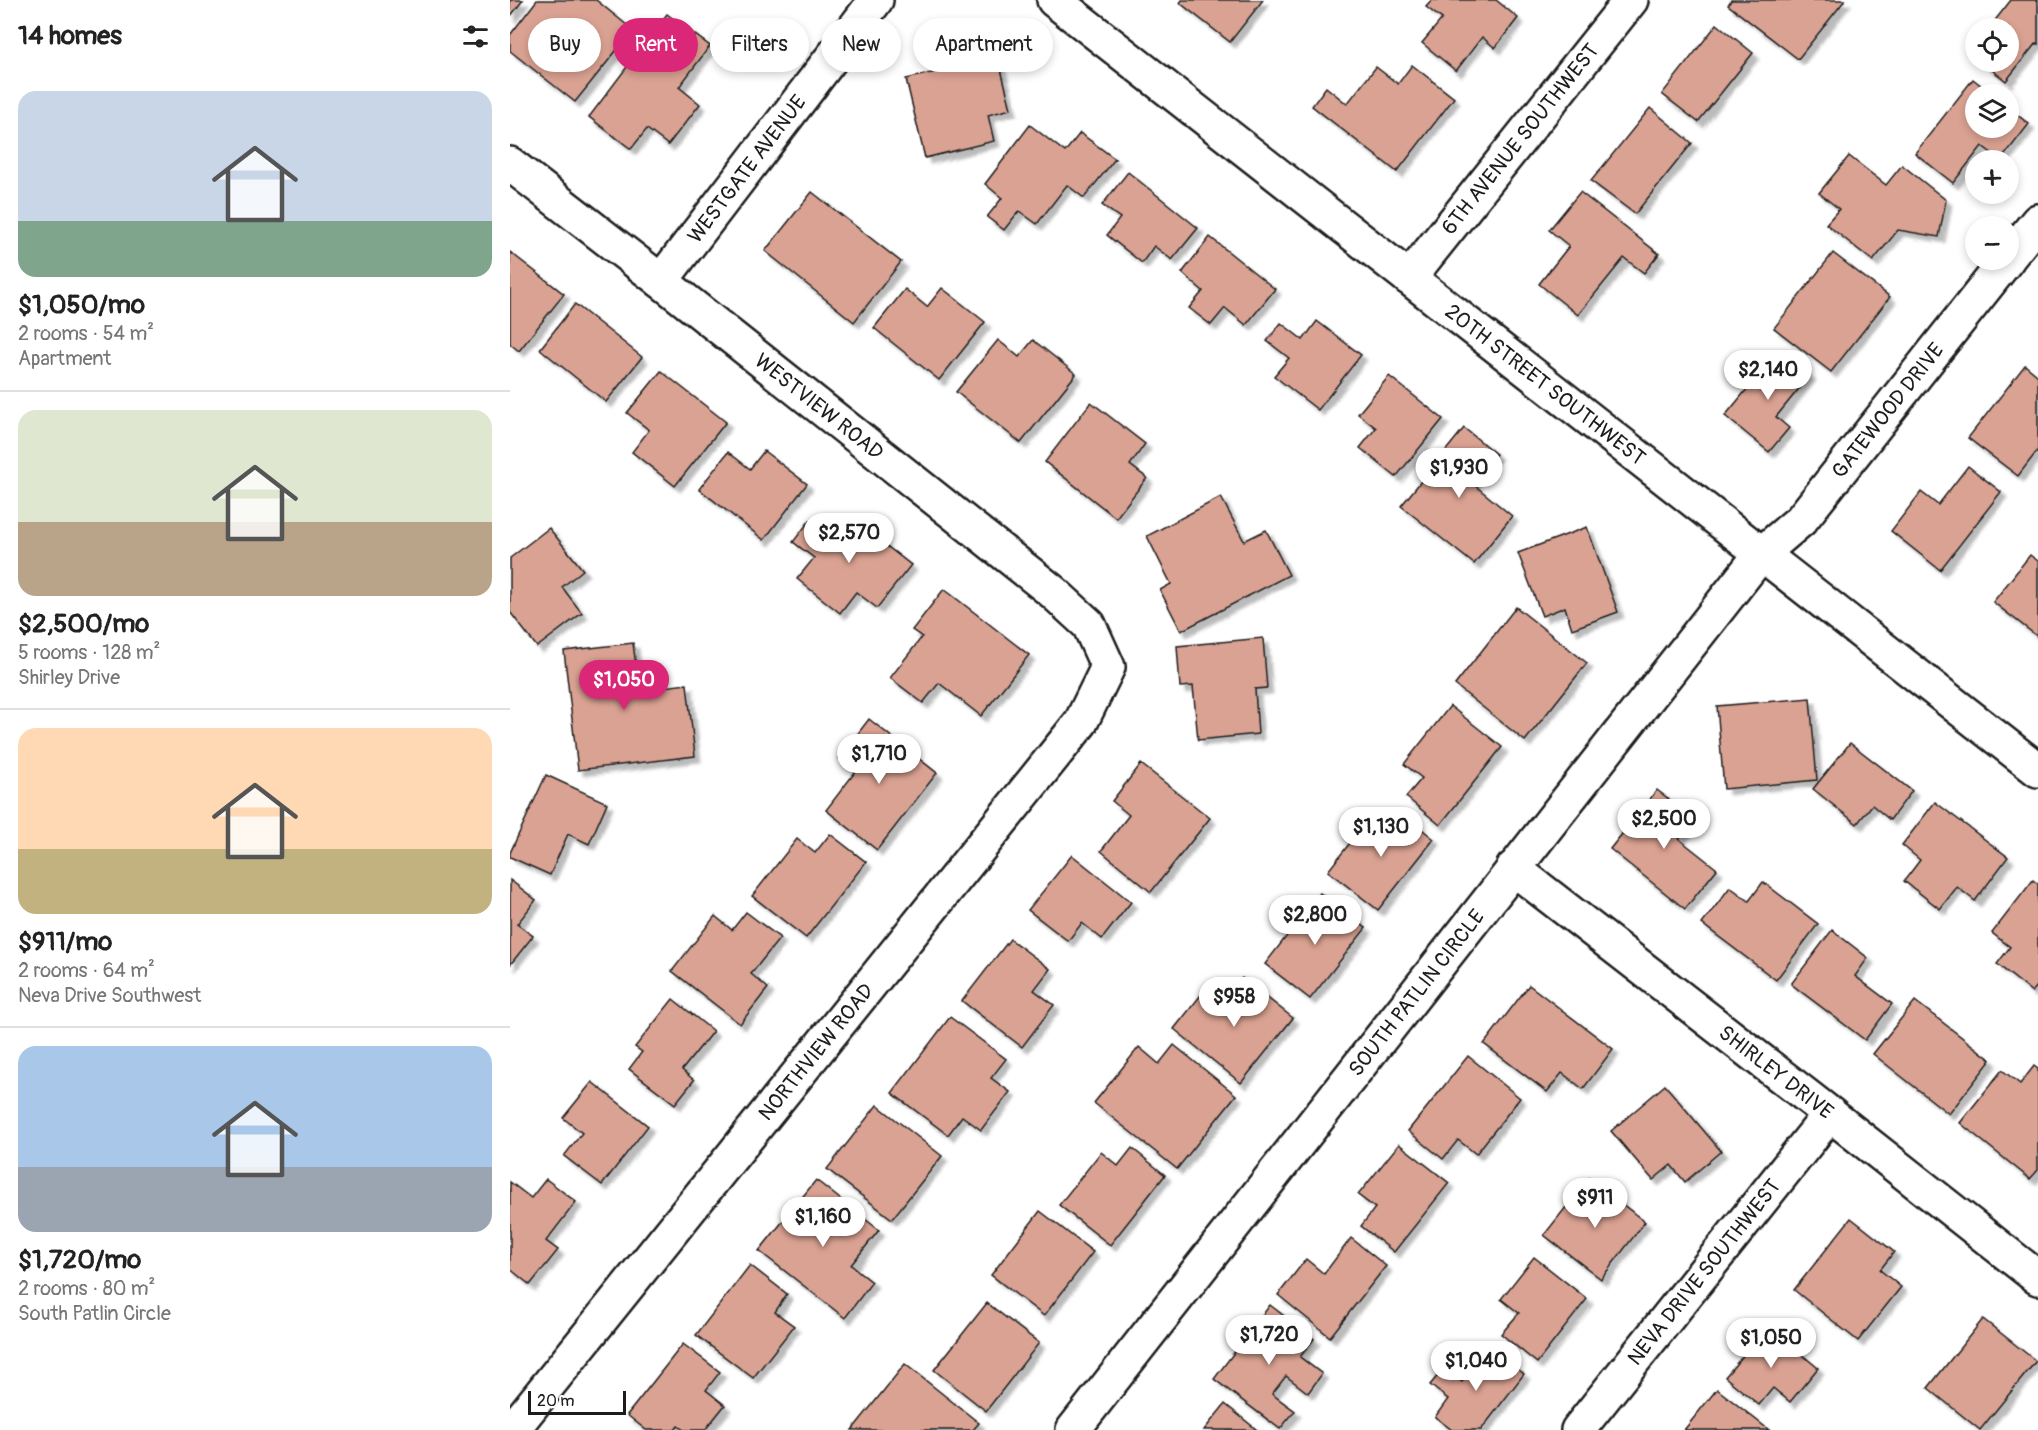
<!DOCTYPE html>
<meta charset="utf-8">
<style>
:root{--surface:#fff;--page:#f6f6f6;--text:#222;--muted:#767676;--line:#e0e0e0;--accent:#db2777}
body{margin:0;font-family:Pangolin,sans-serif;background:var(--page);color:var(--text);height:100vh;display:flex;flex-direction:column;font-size:22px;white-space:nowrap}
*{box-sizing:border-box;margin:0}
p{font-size:20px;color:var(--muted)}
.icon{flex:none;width:33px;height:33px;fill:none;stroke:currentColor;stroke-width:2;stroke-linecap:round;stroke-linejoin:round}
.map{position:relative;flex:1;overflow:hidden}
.panel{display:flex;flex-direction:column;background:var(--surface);width:510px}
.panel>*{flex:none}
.banner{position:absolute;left:18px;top:18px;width:570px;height:54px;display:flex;gap:12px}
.buttons{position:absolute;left:1455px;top:18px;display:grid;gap:12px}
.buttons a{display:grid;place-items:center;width:54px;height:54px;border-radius:50%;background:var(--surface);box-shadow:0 3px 9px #0003;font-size:30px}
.scale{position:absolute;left:18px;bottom:15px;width:98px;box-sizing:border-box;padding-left:6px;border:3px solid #1c1c1c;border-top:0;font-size:16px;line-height:21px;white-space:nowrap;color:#1c1c1c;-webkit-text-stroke:4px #fff;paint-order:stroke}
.price{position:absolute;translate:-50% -51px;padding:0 14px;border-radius:21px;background:#fff;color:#222;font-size:20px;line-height:39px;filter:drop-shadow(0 2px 3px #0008)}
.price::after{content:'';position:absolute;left:50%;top:36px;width:18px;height:14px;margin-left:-9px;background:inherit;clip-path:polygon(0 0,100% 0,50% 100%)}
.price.current{background:var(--accent);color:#fff}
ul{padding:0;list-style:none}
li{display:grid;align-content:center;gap:12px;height:318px;padding:0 18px}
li+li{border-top:2px solid var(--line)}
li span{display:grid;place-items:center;height:186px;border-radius:18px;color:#555}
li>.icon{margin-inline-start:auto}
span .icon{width:108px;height:108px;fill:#fffc;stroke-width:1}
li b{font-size:26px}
h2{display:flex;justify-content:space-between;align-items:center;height:72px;padding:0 18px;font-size:26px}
.tag{padding:0 21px;border-radius:27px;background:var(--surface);box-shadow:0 3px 9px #0003;font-size:21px;line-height:54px}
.tag.current{background:var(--accent);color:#fff}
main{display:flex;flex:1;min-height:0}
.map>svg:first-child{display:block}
.building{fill:#daa292;stroke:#1c1c1c;stroke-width:1.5;filter:url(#shadow)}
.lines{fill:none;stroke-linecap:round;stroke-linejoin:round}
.minor-casing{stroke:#1c1c1c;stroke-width:38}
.minor{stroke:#fff;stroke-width:33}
.labels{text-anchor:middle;stroke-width:6;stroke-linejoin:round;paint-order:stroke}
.street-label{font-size:21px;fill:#1c1c1c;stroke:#fff}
</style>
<main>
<section class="panel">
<h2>14 homes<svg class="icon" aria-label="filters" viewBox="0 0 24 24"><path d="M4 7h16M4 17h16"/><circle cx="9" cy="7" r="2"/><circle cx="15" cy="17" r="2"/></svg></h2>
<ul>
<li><span style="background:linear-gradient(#c9d6e8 70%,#7fa58c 0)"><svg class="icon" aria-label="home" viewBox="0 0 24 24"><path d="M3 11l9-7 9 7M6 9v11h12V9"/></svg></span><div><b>$1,050/mo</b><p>2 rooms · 54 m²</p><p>Apartment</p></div></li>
<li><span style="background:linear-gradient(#dfe7d0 60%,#b9a48a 0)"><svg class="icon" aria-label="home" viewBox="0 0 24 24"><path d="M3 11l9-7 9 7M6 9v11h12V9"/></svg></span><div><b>$2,500/mo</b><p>5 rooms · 128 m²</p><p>Shirley Drive</p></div></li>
<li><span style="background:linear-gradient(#ffd9b3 65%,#c2b280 0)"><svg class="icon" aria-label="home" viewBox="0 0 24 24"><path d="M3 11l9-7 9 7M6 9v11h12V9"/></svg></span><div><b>$911/mo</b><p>2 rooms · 64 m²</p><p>Neva Drive Southwest</p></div></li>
<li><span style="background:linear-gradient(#a9c7e8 65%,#9aa5b1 0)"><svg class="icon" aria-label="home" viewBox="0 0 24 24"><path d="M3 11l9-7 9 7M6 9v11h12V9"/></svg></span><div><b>$1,720/mo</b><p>2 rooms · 80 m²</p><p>South Patlin Circle</p></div></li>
</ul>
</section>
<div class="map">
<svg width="1528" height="1430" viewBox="0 0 1528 1430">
<defs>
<filter id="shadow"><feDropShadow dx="5.5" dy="5.5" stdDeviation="1.5" flood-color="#0004"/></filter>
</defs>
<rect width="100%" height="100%" fill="#fff"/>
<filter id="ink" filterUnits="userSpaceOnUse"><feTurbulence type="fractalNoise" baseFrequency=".0167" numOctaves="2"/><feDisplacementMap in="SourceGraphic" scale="12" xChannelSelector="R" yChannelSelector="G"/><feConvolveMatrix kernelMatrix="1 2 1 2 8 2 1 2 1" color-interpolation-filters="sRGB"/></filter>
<g filter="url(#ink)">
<g class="building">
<polygon points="0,0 13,0 0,17"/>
<polygon points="27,0 86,0 123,30 65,102 0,51 0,35"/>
<polygon points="672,0 753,0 720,42 670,3"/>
<polygon points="922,0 986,0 1008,18 985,48 972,37 946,71 912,43 932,19 916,7"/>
<polygon points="1221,0 1335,0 1288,59 1218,5"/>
<polygon points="1501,0 1528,0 1528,44 1526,43 1496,81 1472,62 1498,62 1498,28 1479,28"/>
<polygon points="157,14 200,46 169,87 190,104 158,145 137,129 121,149 79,117"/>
<polygon points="1207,24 1243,53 1188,122 1152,94"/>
<polygon points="488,57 501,109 478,115 484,141 415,158 396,79"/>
<polygon points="902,65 944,98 887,172 802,106 816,87 837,104 866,67 888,84"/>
<polygon points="1463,79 1482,94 1466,94 1466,128 1498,128 1498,108 1519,124 1491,160 1472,146 1443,183 1405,153"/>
<polygon points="1140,108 1182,143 1125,214 1081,181"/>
<polygon points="520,125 555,152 570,133 605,159 574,198 557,185 527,224 509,211 494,230 477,217 492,198 475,184"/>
<polygon points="1339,156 1376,185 1392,165 1436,200 1429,237 1388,230 1363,261 1316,224 1329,209 1309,193"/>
<polygon points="618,172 688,228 662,260 644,246 632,263 597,235 610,218 592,205"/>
<polygon points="302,192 391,262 344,322 255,251"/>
<polygon points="1070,192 1149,254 1134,273 1114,258 1068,315 1029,284 1059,246 1039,230"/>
<polygon points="700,237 765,289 736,325 715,308 701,325 679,308 693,291 672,273"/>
<polygon points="0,252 54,294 9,351 0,344"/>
<polygon points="1323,253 1380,297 1321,372 1264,328"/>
<polygon points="432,288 475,322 429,380 364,328 395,289 417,307"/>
<polygon points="65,304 132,357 96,402 30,349"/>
<polygon points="807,321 851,355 808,410 764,376 779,358 757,341 771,323 793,340"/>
<polygon points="488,340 509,357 523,340 566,374 511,443 446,392"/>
<polygon points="1269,350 1300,375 1266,417 1279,428 1259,452 1215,416"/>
<polygon points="1515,365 1528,376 1528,450 1508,476 1458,438"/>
<polygon points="151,371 216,422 165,486 122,452 139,430 117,413"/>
<polygon points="879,376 933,419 886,477 850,448 866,428 848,414"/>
<polygon points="581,402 635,444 620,465 637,478 606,518 535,462"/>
<polygon points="954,428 986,454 962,483 1002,516 964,564 891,506"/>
<polygon points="254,451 297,484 254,540 189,489 218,452 240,469"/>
<polygon points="1458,466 1491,492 1430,570 1381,531 1411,492 1428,505"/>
<polygon points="711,497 734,541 756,530 779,575 671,631 650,590 661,584 637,536"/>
<polygon points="337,515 401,565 367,608 346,592 330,613 287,579 304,558 283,542 300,520 321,537"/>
<polygon points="1077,527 1108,612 1062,629 1055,607 1032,616 1008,553"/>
<polygon points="39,528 73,570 52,587 72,613 27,647 0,612 0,558"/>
<polygon points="1520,555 1528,561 1528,637 1483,602"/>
<polygon points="434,589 519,655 471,716 429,683 413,703 380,678 412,637 402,630"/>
<polygon points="1006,607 1077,663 1015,741 945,685"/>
<polygon points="753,638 757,688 745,689 748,734 688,740 683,686 670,687 667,646"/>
<polygon points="123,643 129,690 177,684 185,756 68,770 54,651"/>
<polygon points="1300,698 1307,780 1214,789 1207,706"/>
<polygon points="940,706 992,747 930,825 896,797 912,778 894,764"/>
<polygon points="359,719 427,773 367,850 316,810 346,771 329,758"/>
<polygon points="1340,743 1402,791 1380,820 1362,805 1347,824 1303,789"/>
<polygon points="631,764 700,818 641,892 591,851 619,815 602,801"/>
<polygon points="36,775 97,803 79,844 58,834 40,875 0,857 0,853"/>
<polygon points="1147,790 1185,819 1169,839 1207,869 1175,909 1100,849"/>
<polygon points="1425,802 1498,857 1465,901 1447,887 1430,909 1394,881 1410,860 1392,845"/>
<polygon points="891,812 924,839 868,910 818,871 860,817 877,830"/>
<polygon points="320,834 356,862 296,938 242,896 287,839 305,853"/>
<polygon points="562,855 621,902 592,939 572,923 558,941 518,910"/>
<polygon points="0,880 26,900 7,924 23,936 0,965"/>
<polygon points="1523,880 1528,884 1528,985 1522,992 1487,964 1500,947 1482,933"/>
<polygon points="1253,882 1308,924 1266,980 1192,924 1220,887 1239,901"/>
<polygon points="810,893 856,928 800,999 755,964"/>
<polygon points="236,912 270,938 241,974 258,988 230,1024 162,971 205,916 222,930"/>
<polygon points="1322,930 1358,958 1345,976 1382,1004 1355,1040 1281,984"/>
<polygon points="500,939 540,969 524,990 544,1005 512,1047 452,1001"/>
<polygon points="732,978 783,1018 731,1083 664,1029 698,986 715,1000"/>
<polygon points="1019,985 1103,1049 1073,1089 1052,1073 1037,1092 974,1044"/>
<polygon points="163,999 203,1031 172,1070 184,1080 165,1104 119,1069 132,1052 125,1047"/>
<polygon points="1405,1001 1481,1060 1439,1114 1363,1054"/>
<polygon points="440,1017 496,1059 481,1078 500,1092 471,1130 452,1116 438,1135 382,1093"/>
<polygon points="664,1045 726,1095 667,1169 584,1103 629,1047 649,1064"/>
<polygon points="958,1056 1010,1098 966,1154 948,1140 933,1159 898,1131"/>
<polygon points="1524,1066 1528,1069 1528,1170 1520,1179 1450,1123 1492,1070 1510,1084"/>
<polygon points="82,1082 138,1126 92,1185 54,1156 72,1133 53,1118"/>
<polygon points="1155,1085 1211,1151 1175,1182 1161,1165 1143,1180 1101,1131"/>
<polygon points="367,1105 432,1156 382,1219 317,1169"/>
<polygon points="889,1144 939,1183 884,1252 851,1226 865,1208 848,1195"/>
<polygon points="622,1148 655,1175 600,1245 549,1205 591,1152 608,1166"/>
<polygon points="1079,1178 1135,1222 1091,1279 1034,1235"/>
<polygon points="36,1179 66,1202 36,1241 48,1250 20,1285 0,1269 0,1182 21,1198"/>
<polygon points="306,1180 369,1230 341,1265 362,1282 335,1318 249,1251"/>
<polygon points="530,1211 583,1252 534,1316 481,1275"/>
<polygon points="1341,1218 1384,1252 1370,1270 1391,1287 1348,1341 1284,1290"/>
<polygon points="841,1238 876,1266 820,1337 768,1295 796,1259 814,1274"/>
<polygon points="1024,1257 1077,1299 1027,1363 991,1334 1009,1313 991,1299"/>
<polygon points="240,1265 277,1294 265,1312 284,1326 243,1378 186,1335"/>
<polygon points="477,1303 529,1343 476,1411 424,1370"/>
<polygon points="760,1305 804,1339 790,1357 812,1374 798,1393 776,1376 762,1394 785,1411 770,1429 704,1379"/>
<polygon points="1473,1319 1526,1361 1470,1430 1418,1388"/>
<polygon points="1258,1326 1308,1368 1280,1402 1263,1388 1249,1405 1215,1377"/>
<polygon points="173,1344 210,1372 196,1390 215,1405 195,1430 174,1430 168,1426 165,1430 136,1430 117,1415"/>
<polygon points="979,1347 1014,1374 971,1430 942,1430 925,1417 938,1399 920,1385 934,1368 952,1382"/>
<polygon points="395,1364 469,1423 463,1430 342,1430"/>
<polygon points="1207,1389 1259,1430 1174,1430"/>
<polygon points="715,1404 747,1430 694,1430"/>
</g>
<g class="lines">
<defs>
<g id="minor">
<path id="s1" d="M544,0l984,770"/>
<path id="s2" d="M0,164l151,117 392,311 36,33 19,42 -27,55 -569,708"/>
<polyline points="1498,258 1528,221"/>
<path id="s3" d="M899,278l222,-278"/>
<path id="s4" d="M151,281l215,-281"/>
<path id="s5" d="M1003,868l317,246 208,164"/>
<path id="s6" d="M563,1430l688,-876 40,-34 206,-260"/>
<path id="s7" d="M1068,1430l252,-316"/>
</g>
</defs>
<use href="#minor" class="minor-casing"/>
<use href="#minor" class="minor"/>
</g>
</g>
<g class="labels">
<g class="street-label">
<text dy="7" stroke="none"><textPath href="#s3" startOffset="178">6TH AVENUE SOUTHWEST</textPath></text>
<text dy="7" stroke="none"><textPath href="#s4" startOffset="141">WESTGATE AVENUE</textPath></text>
<text dy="7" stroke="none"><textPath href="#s1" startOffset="624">20TH STREET SOUTHWEST</textPath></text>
<text dy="7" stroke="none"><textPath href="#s2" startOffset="393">WESTVIEW ROAD</textPath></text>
<text dy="7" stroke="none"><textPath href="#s6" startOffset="1306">GATEWOOD DRIVE</textPath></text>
<text dy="7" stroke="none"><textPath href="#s6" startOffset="556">SOUTH PATLIN CIRCLE</textPath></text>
<text transform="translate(306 1052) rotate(-51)" y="7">NORTHVIEW ROAD</text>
<text dy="7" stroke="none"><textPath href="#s5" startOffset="333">SHIRLEY DRIVE</textPath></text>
<text dy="7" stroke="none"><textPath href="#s7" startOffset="202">NEVA DRIVE SOUTHWEST</textPath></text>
</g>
</g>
</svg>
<div class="buttons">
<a><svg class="icon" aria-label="locate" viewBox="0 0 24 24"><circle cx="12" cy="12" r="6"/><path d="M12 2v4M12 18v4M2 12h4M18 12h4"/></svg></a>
<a><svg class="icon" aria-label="layers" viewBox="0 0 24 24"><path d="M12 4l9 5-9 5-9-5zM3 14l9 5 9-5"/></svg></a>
<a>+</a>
<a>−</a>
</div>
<div class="scale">20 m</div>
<b class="price" style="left:1258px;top:401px">$2,140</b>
<b class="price" style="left:949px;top:499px">$1,930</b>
<b class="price" style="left:339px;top:564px">$2,570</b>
<b class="price current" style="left:114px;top:711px">$1,050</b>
<b class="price" style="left:369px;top:785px">$1,710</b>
<b class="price" style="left:1154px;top:850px">$2,500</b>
<b class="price" style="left:871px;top:858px">$1,130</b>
<b class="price" style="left:805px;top:946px">$2,800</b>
<b class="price" style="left:724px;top:1028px">$958</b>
<b class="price" style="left:1085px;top:1229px">$911</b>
<b class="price" style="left:313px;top:1248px">$1,160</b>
<b class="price" style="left:759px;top:1366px">$1,720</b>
<b class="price" style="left:1261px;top:1369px">$1,050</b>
<b class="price" style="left:966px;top:1392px">$1,040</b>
<div class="banner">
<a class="tag">Buy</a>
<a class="tag current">Rent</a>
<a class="tag">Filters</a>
<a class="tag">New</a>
<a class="tag">Apartment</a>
</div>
</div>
</main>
